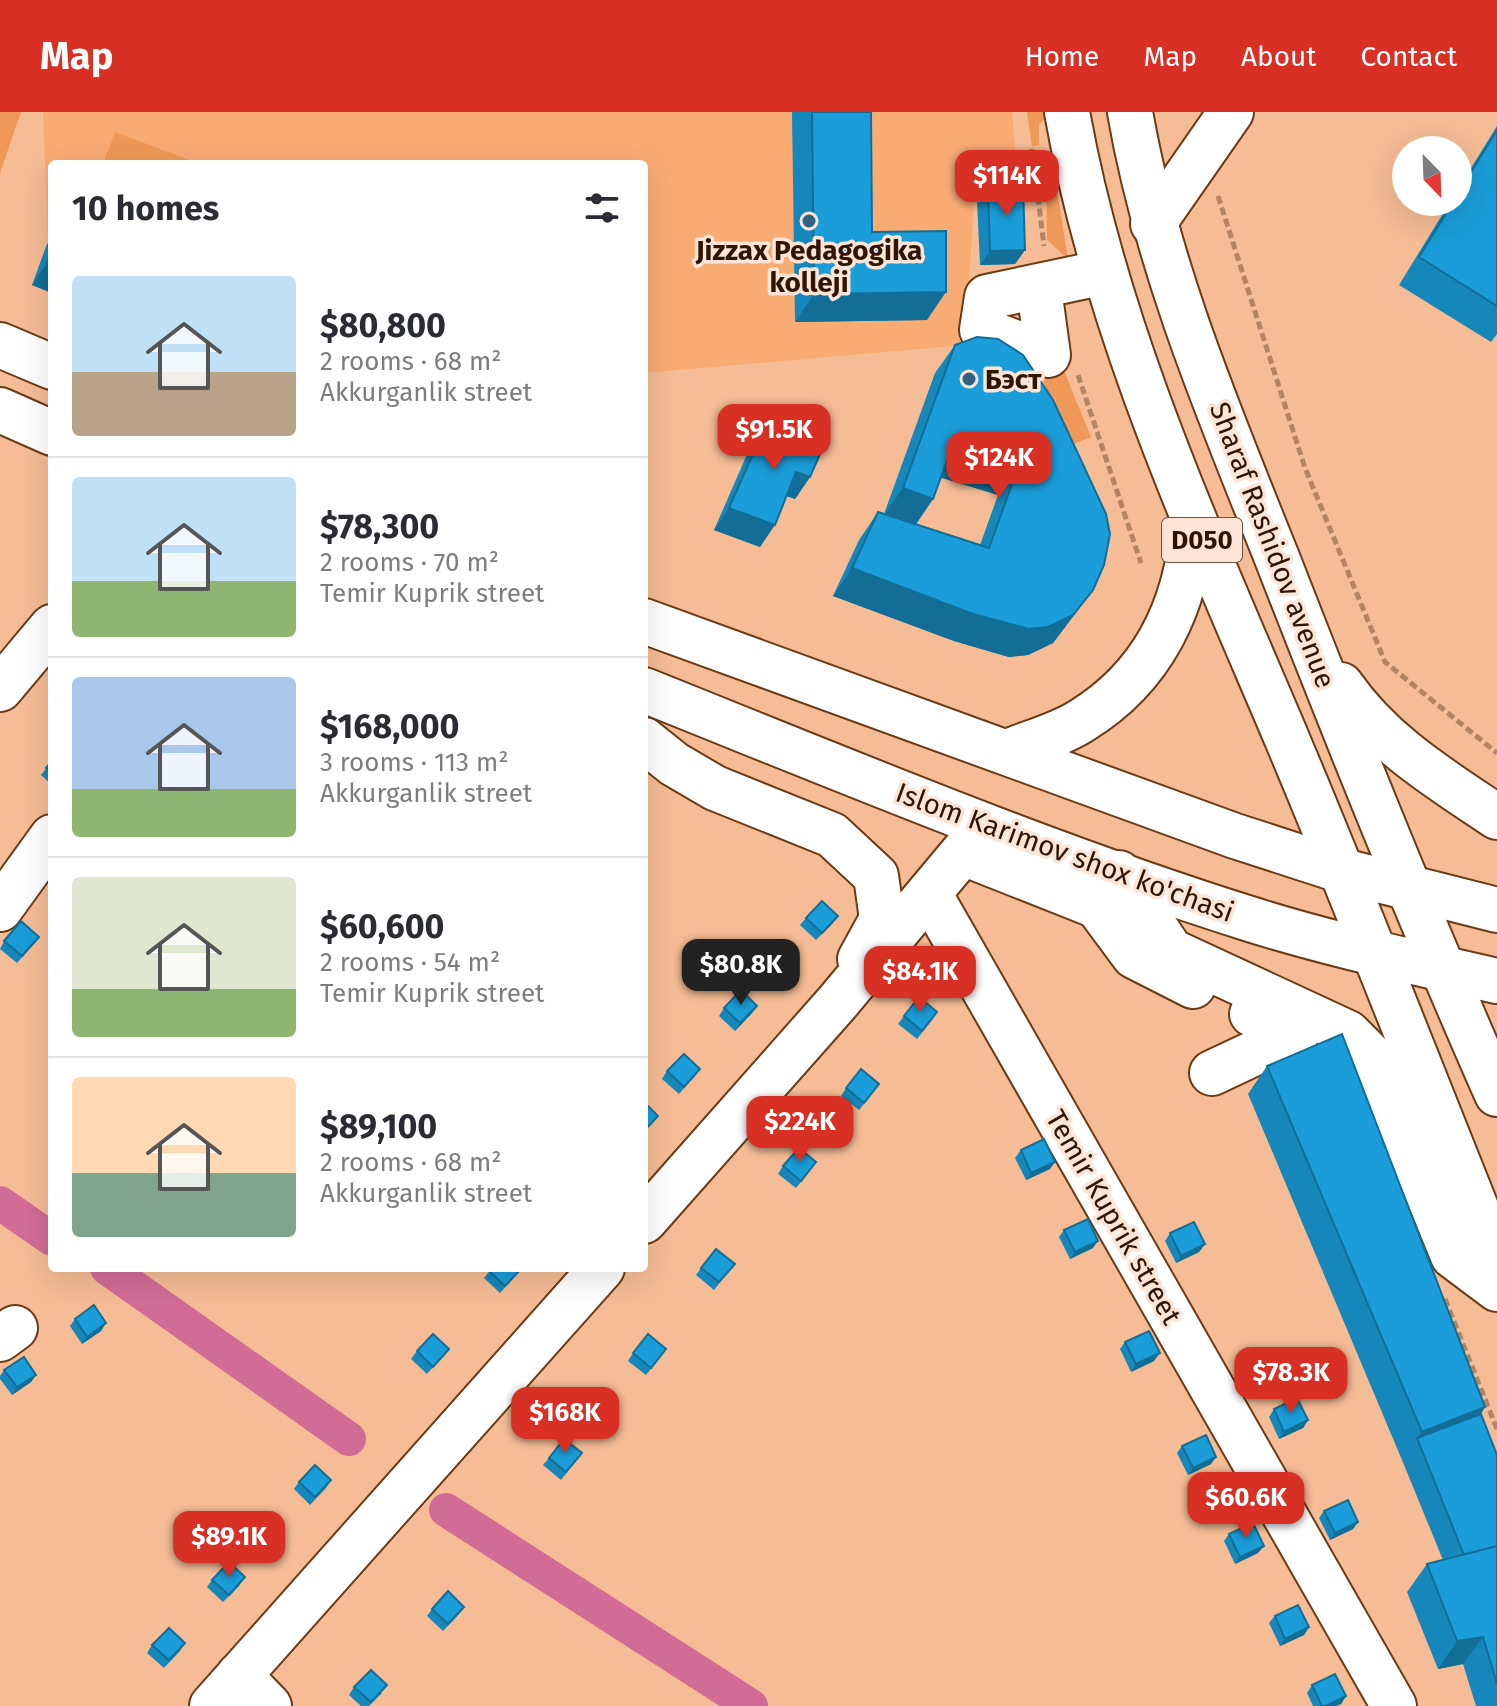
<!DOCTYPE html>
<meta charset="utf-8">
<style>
:root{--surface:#fff;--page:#f7f7f7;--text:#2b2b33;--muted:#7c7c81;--line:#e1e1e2;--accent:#d93025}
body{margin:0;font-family:"Fira Sans",sans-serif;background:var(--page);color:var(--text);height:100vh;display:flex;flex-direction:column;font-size:30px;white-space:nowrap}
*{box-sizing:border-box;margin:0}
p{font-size:26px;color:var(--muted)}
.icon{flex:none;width:44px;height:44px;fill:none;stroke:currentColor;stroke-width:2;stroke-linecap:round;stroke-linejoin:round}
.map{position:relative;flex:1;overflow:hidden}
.drawer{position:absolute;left:48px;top:48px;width:600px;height:1112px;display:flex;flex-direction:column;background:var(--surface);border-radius:8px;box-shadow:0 8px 32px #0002}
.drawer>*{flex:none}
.needle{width:52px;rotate:157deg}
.fabs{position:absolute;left:1392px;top:24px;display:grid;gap:16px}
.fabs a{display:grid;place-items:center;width:80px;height:80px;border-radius:50%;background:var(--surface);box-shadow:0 8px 32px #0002;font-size:40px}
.price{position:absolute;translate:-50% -68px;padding:0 18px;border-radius:16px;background:var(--accent);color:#fff;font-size:26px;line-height:52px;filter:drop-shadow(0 2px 4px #0008)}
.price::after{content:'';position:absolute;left:50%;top:48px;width:24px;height:18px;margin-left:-12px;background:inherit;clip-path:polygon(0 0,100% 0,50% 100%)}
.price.current{background:#222;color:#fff}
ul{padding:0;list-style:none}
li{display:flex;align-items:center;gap:24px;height:200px;padding:0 24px}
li+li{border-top:2px solid var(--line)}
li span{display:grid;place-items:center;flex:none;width:224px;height:160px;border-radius:8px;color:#555}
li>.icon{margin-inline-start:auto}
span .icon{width:96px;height:96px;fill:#fffc;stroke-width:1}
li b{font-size:34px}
h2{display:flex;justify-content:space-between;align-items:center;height:96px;padding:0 24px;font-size:34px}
header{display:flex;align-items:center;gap:48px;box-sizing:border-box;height:112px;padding:0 40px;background:var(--accent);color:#fff}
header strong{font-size:38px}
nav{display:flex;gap:44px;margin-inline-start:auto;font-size:28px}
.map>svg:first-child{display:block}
.built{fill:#f9ab74}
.green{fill:#ef9858}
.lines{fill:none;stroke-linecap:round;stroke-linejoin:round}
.canal{stroke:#d16c96;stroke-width:34}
.minor-casing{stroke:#6b3b15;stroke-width:48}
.major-casing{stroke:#6b3b15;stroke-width:48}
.path{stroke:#b38464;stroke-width:5;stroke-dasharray:8 4;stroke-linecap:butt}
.minor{stroke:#fff;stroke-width:44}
.major{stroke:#fff;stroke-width:44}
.wall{fill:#1687ba;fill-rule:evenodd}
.shaded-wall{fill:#126e97}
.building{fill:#1a9dd8;stroke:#126e97;stroke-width:2}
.poi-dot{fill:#2f6380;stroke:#fce5d7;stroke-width:3}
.labels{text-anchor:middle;stroke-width:7;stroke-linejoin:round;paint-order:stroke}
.shield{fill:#fce5d7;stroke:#6c5342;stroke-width:2}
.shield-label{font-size:26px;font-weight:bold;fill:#2f1502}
.poi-label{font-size:28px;font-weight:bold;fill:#2f1502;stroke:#fce5d7}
.street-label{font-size:28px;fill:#2f1502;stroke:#fce5d7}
</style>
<header>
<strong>Map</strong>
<nav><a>Home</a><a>Map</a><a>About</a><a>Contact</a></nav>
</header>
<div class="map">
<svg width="1497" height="1594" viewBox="0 0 1497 1594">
<rect width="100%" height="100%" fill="#f5bc95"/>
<polygon class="built" points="43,0 1012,0 1018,72 974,88 965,233 644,261 644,52 52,52 52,132 48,131"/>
<g class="green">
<polygon points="0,0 21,0 0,61"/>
<polygon points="1027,0 1043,0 1045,7 1039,12 1039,33 1032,34"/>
<polygon points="115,20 200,52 103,52"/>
<polygon points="1053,53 1068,147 1047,128 1046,60"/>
<polygon points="1064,259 1091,325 1071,333 1043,269"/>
</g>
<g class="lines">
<g class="canal">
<polyline points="0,1091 52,1127"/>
<polyline points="107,1156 349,1327"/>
<polyline points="446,1398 751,1594"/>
</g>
<defs>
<g id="minor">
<polyline points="1153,112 1231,0"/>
<polyline points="1039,177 1048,243 982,218 987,185 1105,160"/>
<polyline points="0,577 52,515"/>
<polyline points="644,628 674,652 715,676 832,723 876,764 882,807 860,847"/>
<polyline points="963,741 1097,794 1134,844 1193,874"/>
<polyline points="1119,761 1171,839 1348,921 1372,945 1453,1144 1497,1177"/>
<polyline points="930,783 1394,1594"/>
<polyline points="0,797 52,725"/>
<polyline points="1212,961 1297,921 1252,902"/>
<polyline points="644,1109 836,892 985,714"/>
<polyline points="0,1227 15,1216"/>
<polyline points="239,1563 269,1594"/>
<polyline points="212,1594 602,1156"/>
</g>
<g id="major">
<path d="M1067,0c39,219 134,424 220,627 73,173 140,348 210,521"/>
<path d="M1130,0c27,155 89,301 147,446 70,180 142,360 220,536"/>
<polyline points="0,233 52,255"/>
<polyline points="0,298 52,321"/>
<polyline points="644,509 1235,724 1343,759 1497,798"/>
<path d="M1341,573c41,59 98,93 156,132"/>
<path d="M644,578c200,80 400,164 606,229 82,26 164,43 247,62"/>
<path d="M1007,640c24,-10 52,-17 74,-31 72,-44 106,-115 112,-198"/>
</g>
</defs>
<use href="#minor" class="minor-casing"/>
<use href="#major" class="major-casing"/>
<g class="path">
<polyline points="1032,37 1044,134"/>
<polyline points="1218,84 1305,356 1385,550 1497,641"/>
<polyline points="1078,263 1141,451"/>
<polyline points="1445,1187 1497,1317"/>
</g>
<use href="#minor" class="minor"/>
<use href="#major" class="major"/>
</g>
<g class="wall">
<polygon points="792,0 871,0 872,120 927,208 795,210"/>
<polygon points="1497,14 1497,222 1491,230 1399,173 1450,90 1458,90 1458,77"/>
<polygon points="988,75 1025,138 1015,152 980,153 977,89"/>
<polygon points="52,126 52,181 32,173 47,132"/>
<path d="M955,233l138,245 -40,53 -25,12 -19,2 -55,-16 -121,-45 26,-56 19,-28 6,2 51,-141zM941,365l57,18 -18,50 -64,-21 17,-25z"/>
<polygon points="767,310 810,365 795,387 787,384 760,435 714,418 752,331"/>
<polygon points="52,649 52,673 41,663"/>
<polygon points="806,806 833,811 816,828 800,813"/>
<polygon points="39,825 17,851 0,837 4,829"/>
<polygon points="757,894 752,901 735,919 719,904 724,896"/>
<polygon points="904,904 932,908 917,927 898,912"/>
<polygon points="1267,954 1485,1295 1481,1302 1497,1343 1497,1594 1476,1594 1463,1552 1438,1557 1407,1480 1427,1452 1443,1448 1402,1348 1248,982"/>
<polygon points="700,957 679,982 662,967 667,959"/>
<polygon points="846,976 874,979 859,998 841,984"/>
<polygon points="1021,1038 1050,1057 1026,1068 1015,1046"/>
<polygon points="783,1054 811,1057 796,1076 778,1062"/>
<polygon points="1064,1118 1093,1136 1070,1147 1059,1125"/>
<polygon points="1170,1121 1205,1132 1199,1140 1176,1151 1165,1129"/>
<polygon points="492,1156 522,1156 500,1181 484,1166"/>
<polygon points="701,1156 729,1159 714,1178 696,1163"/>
<polygon points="75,1207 101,1219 82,1232 70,1214"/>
<polygon points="1125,1230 1154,1249 1131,1260 1120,1237"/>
<polygon points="449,1237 427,1262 411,1247 417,1239"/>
<polygon points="633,1241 661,1244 646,1263 628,1249"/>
<polygon points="4,1258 36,1263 31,1270 12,1283 0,1267 0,1264"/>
<polygon points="1274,1297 1308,1308 1303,1316 1279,1327 1269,1305"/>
<polygon points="1182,1334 1216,1345 1211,1352 1188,1363 1177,1341"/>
<polygon points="582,1341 561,1368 543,1353 549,1346"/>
<polygon points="331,1368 326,1376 310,1393 294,1377 299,1370"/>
<polygon points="1324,1399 1358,1410 1353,1417 1330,1428 1319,1406"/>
<polygon points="1229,1422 1258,1441 1235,1452 1224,1429"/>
<polygon points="212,1468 240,1473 223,1490 207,1475"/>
<polygon points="464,1495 459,1502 443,1519 427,1504 432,1497"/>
<polygon points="1275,1504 1309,1515 1304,1523 1280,1534 1269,1511"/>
<polygon points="185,1531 180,1539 164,1556 147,1541 152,1533"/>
<polygon points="1312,1573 1346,1584 1341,1592 1336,1594 1313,1594 1307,1581"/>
<polygon points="354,1575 382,1581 369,1594 361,1594 349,1583"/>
</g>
<g class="shaded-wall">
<polygon points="1025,138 1015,152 980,153 990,139"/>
<polygon points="47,151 52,153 52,181 32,173"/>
<polygon points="946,180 927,208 795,210 814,182"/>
<polygon points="952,335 1018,355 998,383 932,363"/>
<polygon points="796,360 810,365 795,387 781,382"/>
<polygon points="903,376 933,387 914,415 884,403"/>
<polygon points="729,396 775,413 760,435 714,418"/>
<polygon points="852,456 1093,478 1053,531 1028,543 1009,545 954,529 833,484"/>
<polygon points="757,894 752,901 735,919 740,911"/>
<polygon points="1055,1050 1050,1057 1026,1068 1031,1061"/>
<polygon points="1098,1129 1093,1136 1070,1147 1075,1140"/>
<polygon points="1205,1132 1199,1140 1176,1151 1181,1144"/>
<polygon points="106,1211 101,1219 82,1232 87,1225"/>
<polygon points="1160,1241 1154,1249 1131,1260 1136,1252"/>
<polygon points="36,1263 31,1270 12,1283 17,1275"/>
<polygon points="1485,1295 1466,1323 1417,1326 1422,1320"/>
<polygon points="1308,1308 1303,1316 1279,1327 1284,1320"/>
<polygon points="1216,1345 1211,1352 1188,1363 1193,1356"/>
<polygon points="1358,1410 1353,1417 1330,1428 1335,1421"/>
<polygon points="1264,1434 1258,1441 1235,1452 1240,1445"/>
<polygon points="1309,1515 1304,1523 1280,1534 1285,1527"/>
<polygon points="1483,1525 1463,1552 1438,1557 1457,1529"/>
<polygon points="1346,1584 1341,1592 1336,1594 1326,1594"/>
</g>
<g class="building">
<polygon points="812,0 871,0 872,120 946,119 946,180 814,182"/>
<polygon points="1497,18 1497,194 1419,145 1453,90 1458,90 1458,81"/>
<polygon points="1023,73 1025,138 990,139 988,75"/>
<polygon points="52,138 52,153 47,151"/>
<polygon points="977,225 998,227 1023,243 1053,288 1106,402 1110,422 1104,453 1093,478 1073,503 1048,515 1029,517 973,502 852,456 878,400 989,436 1018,355 952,335 933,387 903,376 955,233"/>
<polygon points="767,310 824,333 810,365 796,360 775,413 729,396"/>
<polygon points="52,649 52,661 46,656"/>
<polygon points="822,789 838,804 822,821 806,806"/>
<polygon points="21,809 39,825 22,844 4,829"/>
<polygon points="741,878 757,894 740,911 724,896"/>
<polygon points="919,885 937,900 922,919 904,904"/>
<polygon points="1342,922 1485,1295 1422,1320 1267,954"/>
<polygon points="684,942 700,957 684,975 667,959"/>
<polygon points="861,957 879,972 864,991 846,976"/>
<polygon points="644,990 658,1004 644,1019"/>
<polygon points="1044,1027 1055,1050 1031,1061 1021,1038"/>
<polygon points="799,1036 816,1050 801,1069 783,1054"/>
<polygon points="1088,1107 1098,1129 1075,1140 1064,1118"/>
<polygon points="1194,1110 1205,1132 1181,1144 1170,1121"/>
<polygon points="716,1137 735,1152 719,1170 701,1156"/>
<polygon points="492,1156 522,1156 505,1174 489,1159"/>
<polygon points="94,1193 106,1211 87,1225 75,1207"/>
<polygon points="1149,1219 1160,1241 1136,1252 1125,1230"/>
<polygon points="433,1222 449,1237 433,1255 417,1239"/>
<polygon points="648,1222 666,1237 651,1256 633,1241"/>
<polygon points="24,1245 36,1263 17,1275 4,1258"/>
<polygon points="1297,1286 1308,1308 1284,1320 1274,1297"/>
<polygon points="1481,1302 1497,1343 1497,1434 1464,1443 1417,1326"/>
<polygon points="1206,1323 1216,1345 1193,1356 1182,1334"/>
<polygon points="564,1327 582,1341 566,1360 549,1346"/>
<polygon points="315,1353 331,1368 315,1385 299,1370"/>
<polygon points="1348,1388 1358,1410 1335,1421 1324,1399"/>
<polygon points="1253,1411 1264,1434 1240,1445 1229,1422"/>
<polygon points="1497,1434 1497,1572 1483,1525 1457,1529 1427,1452"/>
<polygon points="229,1450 245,1465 229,1483 212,1468"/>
<polygon points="448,1479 464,1495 448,1512 432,1497"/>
<polygon points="1298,1493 1309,1515 1285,1527 1275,1504"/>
<polygon points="169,1516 185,1531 169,1548 152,1533"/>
<polygon points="371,1558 387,1573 371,1590 354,1575"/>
<polygon points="1335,1562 1346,1584 1326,1594 1322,1594 1312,1573"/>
</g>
<g class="poi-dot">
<circle cx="809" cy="109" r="8"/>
<circle cx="969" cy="267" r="8"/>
</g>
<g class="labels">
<rect class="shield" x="1162" y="406" width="80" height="44" rx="6"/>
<g class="shield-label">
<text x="1202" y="437">D050</text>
</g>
<g class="poi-label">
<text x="809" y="148">Jizzax Pedagogika<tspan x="809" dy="32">kolleji</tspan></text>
<text x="985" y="277" text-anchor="start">Бэст</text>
</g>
<g class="street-label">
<text transform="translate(1273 433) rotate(69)" y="10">Sharaf Rashidov avenue</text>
<text transform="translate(1065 740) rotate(20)" y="10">Islom Karimov shox ko'chasi</text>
<text transform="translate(1114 1105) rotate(60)" y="10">Temir Kuprik street</text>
</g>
</g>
</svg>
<div class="fabs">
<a><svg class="needle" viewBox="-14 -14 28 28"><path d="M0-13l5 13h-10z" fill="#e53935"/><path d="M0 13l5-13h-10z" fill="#7c7c81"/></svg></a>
</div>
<b class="price" style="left:1007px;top:106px">$114K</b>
<b class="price" style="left:774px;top:360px">$91.5K</b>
<b class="price" style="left:999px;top:388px">$124K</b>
<b class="price current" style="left:741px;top:895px">$80.8K</b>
<b class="price" style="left:920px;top:902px">$84.1K</b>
<b class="price" style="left:800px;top:1052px">$224K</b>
<b class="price" style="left:1291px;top:1303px">$78.3K</b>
<b class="price" style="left:565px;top:1343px">$168K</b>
<b class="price" style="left:1246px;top:1428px">$60.6K</b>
<b class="price" style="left:229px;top:1467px">$89.1K</b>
<section class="drawer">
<h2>10 homes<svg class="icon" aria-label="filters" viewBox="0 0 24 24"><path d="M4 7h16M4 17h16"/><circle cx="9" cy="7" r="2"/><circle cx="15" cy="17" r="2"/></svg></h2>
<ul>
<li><span style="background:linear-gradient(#bfe0f5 60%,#b9a48a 0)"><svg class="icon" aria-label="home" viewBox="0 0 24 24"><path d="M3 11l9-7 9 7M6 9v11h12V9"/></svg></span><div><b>$80,800</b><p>2 rooms · 68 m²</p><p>Akkurganlik street</p></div></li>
<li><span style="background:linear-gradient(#bfe0f5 65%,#8fb573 0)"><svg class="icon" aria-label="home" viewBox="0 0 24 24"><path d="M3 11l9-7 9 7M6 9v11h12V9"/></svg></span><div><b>$78,300</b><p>2 rooms · 70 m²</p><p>Temir Kuprik street</p></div></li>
<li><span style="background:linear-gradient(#a9c7e8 70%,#8fb573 0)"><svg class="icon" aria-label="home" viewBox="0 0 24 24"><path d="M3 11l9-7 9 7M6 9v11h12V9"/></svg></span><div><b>$168,000</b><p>3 rooms · 113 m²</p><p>Akkurganlik street</p></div></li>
<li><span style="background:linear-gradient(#dfe7d0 70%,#8fb573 0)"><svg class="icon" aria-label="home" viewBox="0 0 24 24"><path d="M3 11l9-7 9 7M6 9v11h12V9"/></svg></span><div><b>$60,600</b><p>2 rooms · 54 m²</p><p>Temir Kuprik street</p></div></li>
<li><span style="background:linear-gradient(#ffd9b3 60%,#7fa58c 0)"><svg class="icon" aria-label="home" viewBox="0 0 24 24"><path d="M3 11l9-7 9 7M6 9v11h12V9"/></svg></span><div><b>$89,100</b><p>2 rooms · 68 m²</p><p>Akkurganlik street</p></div></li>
</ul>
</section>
</div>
